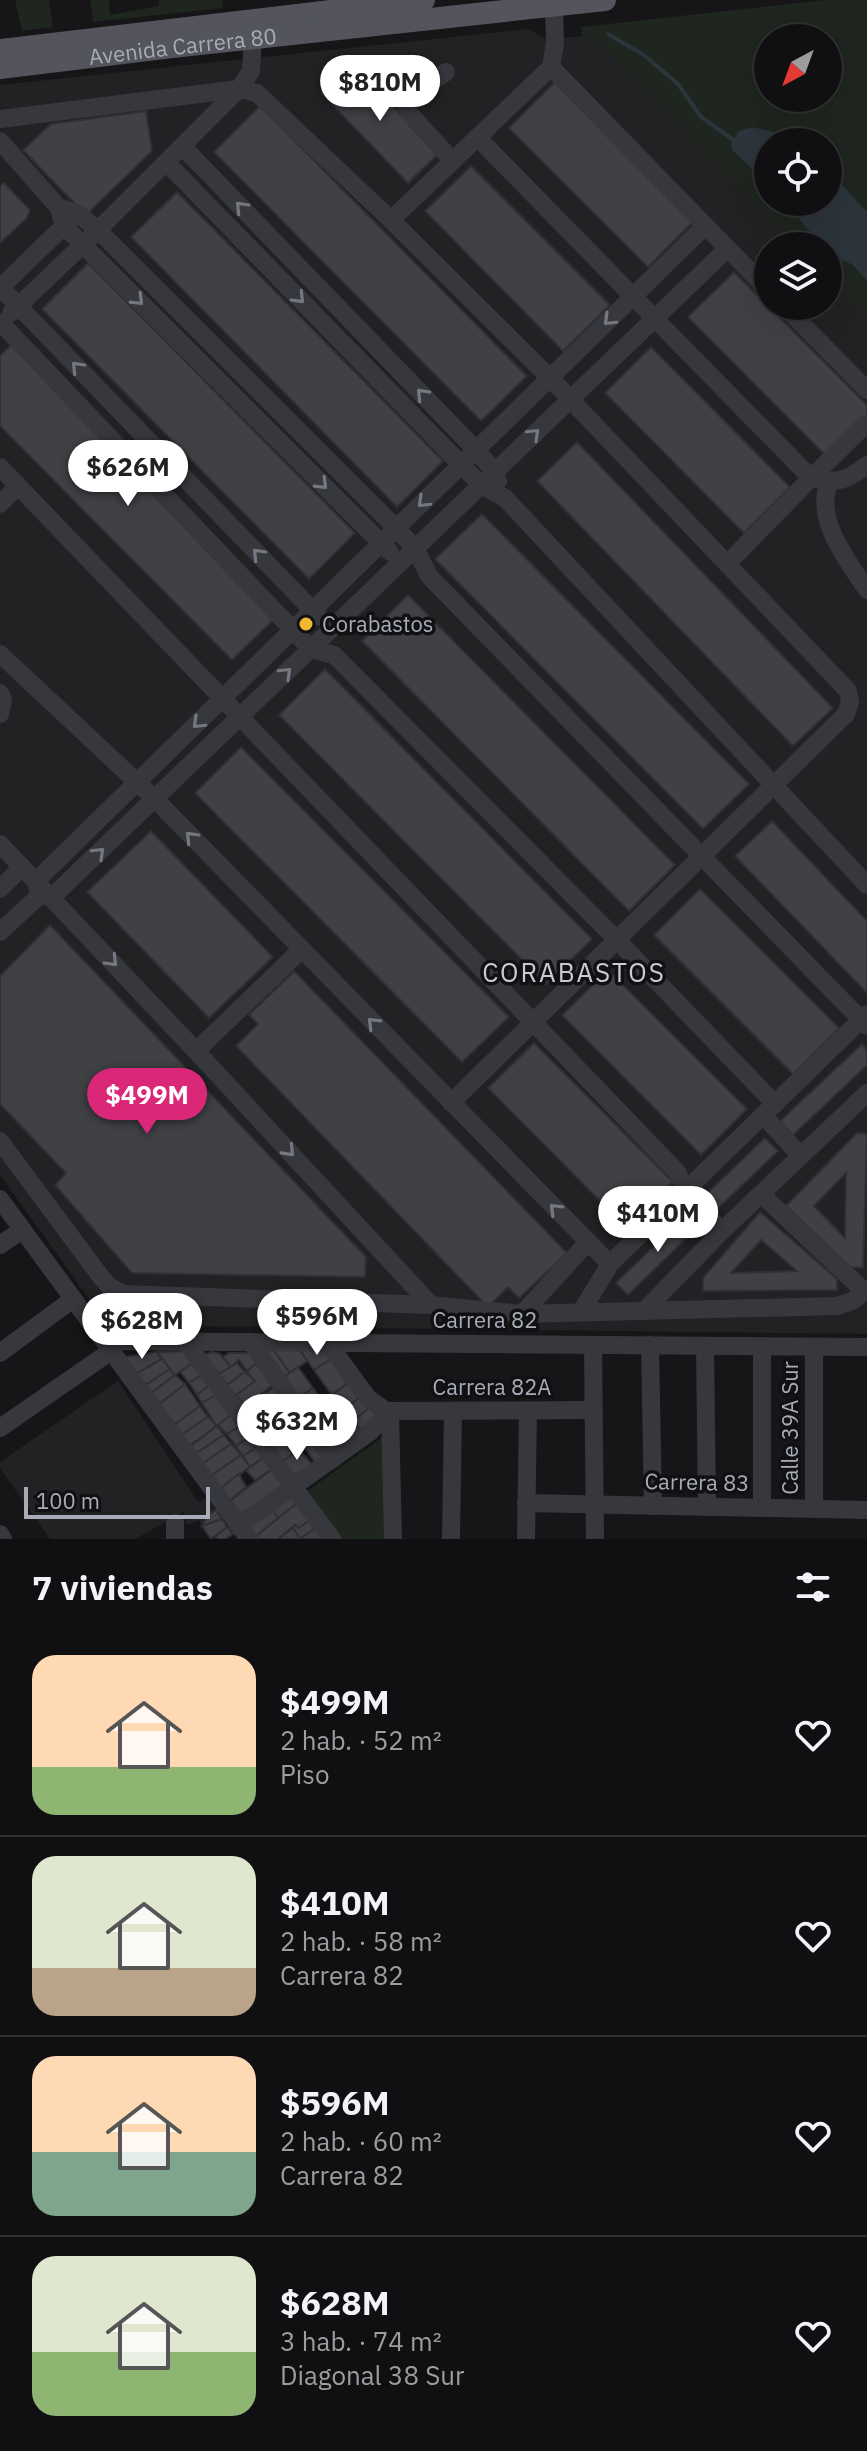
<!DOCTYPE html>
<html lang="es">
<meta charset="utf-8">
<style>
:root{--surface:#101012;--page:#1e1e20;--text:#f1f3f6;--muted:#9c9d9f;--line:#303032;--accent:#db2777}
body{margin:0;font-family:"IBM Plex Sans",sans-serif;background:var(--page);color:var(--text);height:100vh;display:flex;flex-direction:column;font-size:30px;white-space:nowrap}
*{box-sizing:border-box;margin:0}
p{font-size:26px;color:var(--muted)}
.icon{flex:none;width:44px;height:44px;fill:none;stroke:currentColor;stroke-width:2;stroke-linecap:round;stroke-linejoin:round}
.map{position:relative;height:1539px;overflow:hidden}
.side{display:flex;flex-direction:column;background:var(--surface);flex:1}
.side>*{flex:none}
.needle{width:52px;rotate:221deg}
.fabs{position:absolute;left:754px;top:24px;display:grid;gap:16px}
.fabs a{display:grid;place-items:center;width:88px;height:88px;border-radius:50%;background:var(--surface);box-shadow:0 8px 32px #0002,0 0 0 2px var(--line);font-size:40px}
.scale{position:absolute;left:24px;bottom:20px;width:186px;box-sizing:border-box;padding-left:8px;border:4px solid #a8acb8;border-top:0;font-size:22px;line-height:28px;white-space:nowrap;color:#a8acb8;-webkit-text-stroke:6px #111113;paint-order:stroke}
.price{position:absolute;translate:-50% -68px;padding:0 18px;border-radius:28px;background:#fff;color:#222;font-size:26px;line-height:52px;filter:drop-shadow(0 2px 4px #0008)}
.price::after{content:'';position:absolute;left:50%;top:48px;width:24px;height:18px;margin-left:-12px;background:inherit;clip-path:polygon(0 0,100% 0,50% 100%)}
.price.selected{background:var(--accent);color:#fff}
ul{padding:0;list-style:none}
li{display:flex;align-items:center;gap:24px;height:200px;padding:0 32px}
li+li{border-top:2px solid var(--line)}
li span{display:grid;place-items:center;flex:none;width:224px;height:160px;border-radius:24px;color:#555}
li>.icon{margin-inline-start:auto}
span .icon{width:96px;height:96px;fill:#fffc;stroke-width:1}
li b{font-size:34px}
h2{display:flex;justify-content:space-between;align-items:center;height:96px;padding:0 32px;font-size:34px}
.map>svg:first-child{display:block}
.built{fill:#222225}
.green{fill:#1e261f;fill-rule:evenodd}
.water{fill:#2c343c}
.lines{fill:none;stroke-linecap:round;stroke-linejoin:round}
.stream{stroke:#2c343c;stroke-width:4}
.building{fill:#404145;stroke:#303034;stroke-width:2;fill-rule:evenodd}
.minor{stroke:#37383d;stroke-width:18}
.major{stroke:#53545c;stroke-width:22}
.oneway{stroke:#757881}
.poi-dot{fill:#f3b832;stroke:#111113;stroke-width:3}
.labels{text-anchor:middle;stroke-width:7;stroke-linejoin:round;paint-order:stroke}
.street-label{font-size:22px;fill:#a8acb8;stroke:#111113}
.poi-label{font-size:22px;fill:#a8acb8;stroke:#111113;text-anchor:start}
.quarter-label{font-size:26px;letter-spacing:2px;fill:#c9cbd4;stroke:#111113}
</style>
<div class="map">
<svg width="867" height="1539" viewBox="0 0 867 1539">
<rect width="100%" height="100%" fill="#161618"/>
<g class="built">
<polygon points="528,29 545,38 591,36 798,246 768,246 768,306 828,306 828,277 867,316 867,1334 108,1325 0,1175 0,85"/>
<polygon points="118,1381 198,1502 206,1498 216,1510 208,1515 202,1526 199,1521 186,1525 184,1512 135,1539 50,1539 0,1468 0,1462"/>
</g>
<g class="green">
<polygon points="15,0 49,0 53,27 22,31"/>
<polygon points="90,0 109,0 110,15 159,6 159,0 222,0 223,8 93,22"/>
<path d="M825,0h42v316l-39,-39v-31h-30l-207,-209h-9l-1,-10zM768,38h60v60h-60zM768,142h60v60h-60z"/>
<polygon points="387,1434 389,1539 337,1539 303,1494"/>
</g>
<g class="water">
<polygon points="752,127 799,138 802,142 768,142 768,184 733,151 731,144 739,131"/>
<polygon points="828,170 867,212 867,281 853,265 829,254 828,246 822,246 785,202 828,202"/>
</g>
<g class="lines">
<polyline class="stream" points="608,34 644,55 678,84 701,117 732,139"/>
</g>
<g class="building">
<polygon points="352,63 439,153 408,183 321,93"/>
<polygon points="555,82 694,221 648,267 509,128"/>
<polygon points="260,106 527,376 481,421 214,152"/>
<polygon points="146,111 152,151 86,215 23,150 51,124"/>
<polygon points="471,166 610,305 563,351 425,211"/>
<polygon points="4,183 30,210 27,218 0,243 0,186"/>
<polygon points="177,192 443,461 397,507 131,237"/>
<polygon points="88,263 355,533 309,579 42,309"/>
<polygon points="734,272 867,405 867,417 827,457 688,317"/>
<polygon points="11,345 278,615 232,660 0,426 0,356"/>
<polygon points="651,347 790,487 744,533 605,393"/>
<polygon points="577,442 833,708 793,746 537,481"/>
<polygon points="482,514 749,784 703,829 435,559"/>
<polygon points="408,595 675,865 629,911 362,641"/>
<polygon points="325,669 592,939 546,984 279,715"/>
<polygon points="241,747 509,1017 462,1062 195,793"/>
<polygon points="772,821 867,921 867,993 735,856"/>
<polygon points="151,831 273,957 209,1018 87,892"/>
<polygon points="700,889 839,1028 793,1074 654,935"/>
<polygon points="50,925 366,1257 365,1277 132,1273 55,1185 66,1173 0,1104 0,976"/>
<polygon points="608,970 747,1109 701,1155 562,1015"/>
<polygon points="294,971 567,1253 519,1298 508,1287 488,1307 236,1046 258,1024 249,1015"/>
<polygon points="534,1043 673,1182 627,1228 488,1088"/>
<polygon points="862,1044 867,1050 867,1065 793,1135 780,1121"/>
<path d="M857,1133l10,1 -4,134 -13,-1 -64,-61zM846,1173l-1,65 -31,-32z"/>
<polygon points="765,1138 778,1151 713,1213 700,1200"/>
<polygon points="689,1212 701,1224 628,1295 616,1283"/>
<path d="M760,1212l77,67v11l-134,1v-13zM761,1240l36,31 -66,2z"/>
<polygon points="258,1349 273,1349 290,1373 281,1379"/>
<polygon points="273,1349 300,1350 307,1361 290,1373"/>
<polygon points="325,1349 333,1358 314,1370 300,1350"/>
<polygon points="184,1351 193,1363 175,1375 157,1352"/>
<polygon points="157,1352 161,1359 136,1374 124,1357"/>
<polygon points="212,1352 220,1354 231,1367 216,1376 202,1356"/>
<polygon points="229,1353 256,1353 262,1359 247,1371 239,1360 231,1367 223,1357"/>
<polygon points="333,1358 351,1381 332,1395 314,1370"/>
<polygon points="162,1359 170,1369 144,1386 136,1374"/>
<polygon points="262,1359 277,1382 245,1406 236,1395 255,1381 247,1371"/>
<polygon points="193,1363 203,1374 189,1383 180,1372"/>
<polygon points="237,1363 245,1372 224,1387 216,1376"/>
<polygon points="298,1367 313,1388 295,1402 281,1379"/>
<polygon points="170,1369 175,1375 150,1394 144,1386"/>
<polygon points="245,1372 255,1381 236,1395 224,1387"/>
<polygon points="203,1374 211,1384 197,1395 189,1383"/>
<polygon points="175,1375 185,1384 158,1405 150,1394"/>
<polygon points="351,1381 362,1396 344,1409 332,1395"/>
<polygon points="185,1384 200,1406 174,1425 158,1405"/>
<polygon points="211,1384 218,1394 202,1403 197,1395"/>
<polygon points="279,1384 300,1414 287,1423 262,1396"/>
<polygon points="313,1388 321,1399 302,1413 295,1402"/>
<polygon points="218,1394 233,1413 217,1426 202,1403"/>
<polygon points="260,1396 276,1412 256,1426 244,1411 258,1401 256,1398"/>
<polygon points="362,1396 370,1407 353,1421 344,1409"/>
<polygon points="321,1399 330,1412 311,1425 302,1413"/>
<polygon points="200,1406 208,1417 181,1435 174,1425"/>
<polygon points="370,1407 380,1419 362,1432 353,1421"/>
<polygon points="276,1412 286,1423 265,1438 256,1426"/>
<polygon points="330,1412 336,1419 325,1427 327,1429 318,1435 311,1425"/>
<polygon points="346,1412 362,1432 332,1454 318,1435"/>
<polygon points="233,1413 242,1425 227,1434 218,1425"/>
<polygon points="300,1414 308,1424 295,1434 287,1423"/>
<polygon points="208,1417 217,1426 189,1446 181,1435"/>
<polygon points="286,1423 297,1438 292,1442 296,1447 290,1451 293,1454 282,1462 265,1438"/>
<polygon points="308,1424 316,1436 299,1447 294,1442 299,1439 295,1434"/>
<polygon points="242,1425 251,1436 236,1446 227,1434"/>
<polygon points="217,1426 224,1435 192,1456 187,1449"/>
<polygon points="224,1435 231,1444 199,1466 192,1456"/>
<polygon points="251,1436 259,1446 243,1456 236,1446"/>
<polygon points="316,1436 330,1456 317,1465 303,1445"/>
<polygon points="231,1444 241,1455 208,1478 199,1466"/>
<polygon points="259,1446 266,1456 250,1467 243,1456"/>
<polygon points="296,1447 312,1464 294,1477 282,1462 293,1454 290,1451"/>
<polygon points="241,1455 250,1467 217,1491 208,1478"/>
<polygon points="266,1456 275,1467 255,1480 246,1470"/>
<polygon points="275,1467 288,1486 240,1521 227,1503"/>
<polygon points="239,1474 246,1487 227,1503 217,1491"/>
<polygon points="290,1489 300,1501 278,1518 270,1506"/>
<polygon points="300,1501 313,1518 299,1528 295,1525 278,1539 258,1539 256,1536"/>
<polygon points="270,1506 278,1518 256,1536 248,1524"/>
<polygon points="216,1510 222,1519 202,1526 208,1515"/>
<polygon points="313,1518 317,1527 300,1539 293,1528 295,1525 299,1528"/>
<polygon points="222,1519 227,1527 211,1539 202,1526"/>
<polygon points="227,1527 233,1534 225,1539 217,1539 215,1537"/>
<polygon points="317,1527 324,1536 320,1539 300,1539"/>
<polygon points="293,1528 300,1539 278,1539"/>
</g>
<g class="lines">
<g class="minor">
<polyline points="551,67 768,290"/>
<polyline points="446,72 406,99 406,110 453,161"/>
<polyline points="0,119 239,89 257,93 391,220 550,378 848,691 850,702 846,714 451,1103"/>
<polyline points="477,137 811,478 867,423"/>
<polyline points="0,141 59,208 64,226 390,552"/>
<polyline points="182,146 476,450 495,472 498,481"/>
<polyline points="166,162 481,485 505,498 867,885"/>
<polyline points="59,208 77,213 98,230 396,528 415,548 429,576 867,1026"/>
<polyline points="391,220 551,67 555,43 554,5"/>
<polyline points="0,287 319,617"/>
<polyline points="0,288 72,218"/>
<polyline points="784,306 867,390"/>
<polyline points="11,313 98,230 239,89 251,71 253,38"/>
<polyline points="0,322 311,649 334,655 617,940 775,1104"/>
<polyline points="0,467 678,1173 685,1192 722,1231"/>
<path d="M829,482c-15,37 18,78 38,108"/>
<polyline points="0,504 18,486"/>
<path d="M727,564l84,-86c25,6 36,3 56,-13"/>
<polyline points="0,654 155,799 610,1264"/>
<polyline points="0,693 3,699 0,714"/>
<polyline points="0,844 196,1051 431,1305 522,1314 837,1306 852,1301 867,1290"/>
<polyline points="0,889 22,867"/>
<polyline points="39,893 36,881 705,226"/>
<polyline points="42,895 51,898 727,249"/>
<polyline points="0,932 40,895"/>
<polyline points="196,1051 301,950"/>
<polyline points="763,1115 801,1156"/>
<polyline points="0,1141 101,1277 110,1287 124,1294 431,1305"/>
<polyline points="761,1194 865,1292"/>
<polyline points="0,1199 249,1539"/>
<polyline points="0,1245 22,1230"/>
<polyline points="644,1311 722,1231 867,1093"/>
<polyline points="581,1312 610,1264 867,1014"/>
<polyline points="522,1314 588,1242"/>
<polyline points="104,1341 867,1347"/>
<polyline points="185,1341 332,1539"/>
<polyline points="251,1342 333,1459"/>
<polyline points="327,1342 368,1398 386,1411 593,1410"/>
<polyline points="593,1345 595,1539"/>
<polyline points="650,1345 653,1506"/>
<polyline points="705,1346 707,1507"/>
<polyline points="762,1346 762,1508"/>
<polyline points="814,1347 814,1509"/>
<polyline points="0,1353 73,1299"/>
<polyline points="390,1412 393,1539"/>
<polyline points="0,1428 111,1351"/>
<polyline points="526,1503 867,1510"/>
<polyline points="175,1523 175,1539"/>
<polyline points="237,1523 255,1514 370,1432 390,1412"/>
<polyline points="0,1534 3,1539"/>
<polyline points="451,1539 453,1411"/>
<polyline points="526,1539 528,1411"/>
</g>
<g class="major">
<polyline points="0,50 424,0"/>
<path id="s1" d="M0,68l172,-21 433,-47"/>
</g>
</g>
<defs><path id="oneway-chevron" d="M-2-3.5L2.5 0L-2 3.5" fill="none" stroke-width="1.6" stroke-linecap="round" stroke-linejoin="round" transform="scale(2)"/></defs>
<g class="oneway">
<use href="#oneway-chevron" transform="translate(241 207) rotate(-134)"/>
<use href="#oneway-chevron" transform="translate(299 298) rotate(46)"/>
<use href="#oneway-chevron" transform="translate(138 300) rotate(45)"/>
<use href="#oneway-chevron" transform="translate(609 320) rotate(136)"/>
<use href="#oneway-chevron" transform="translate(77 367) rotate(-134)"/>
<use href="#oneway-chevron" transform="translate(422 394) rotate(-134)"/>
<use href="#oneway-chevron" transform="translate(534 434) rotate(-44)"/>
<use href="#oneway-chevron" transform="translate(322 484) rotate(45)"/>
<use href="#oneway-chevron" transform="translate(423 502) rotate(136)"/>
<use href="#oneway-chevron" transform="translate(258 554) rotate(-134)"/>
<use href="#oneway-chevron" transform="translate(286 673) rotate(-44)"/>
<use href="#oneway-chevron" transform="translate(198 723) rotate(136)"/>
<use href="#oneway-chevron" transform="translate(191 837) rotate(-134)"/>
<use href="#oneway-chevron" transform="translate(99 853) rotate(-44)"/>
<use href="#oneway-chevron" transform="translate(112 961) rotate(46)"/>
<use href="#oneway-chevron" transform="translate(373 1023) rotate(-135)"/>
<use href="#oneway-chevron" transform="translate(289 1151) rotate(47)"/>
<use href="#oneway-chevron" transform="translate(555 1209) rotate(-135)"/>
</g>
<circle class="poi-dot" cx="306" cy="624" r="8"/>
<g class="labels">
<g class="street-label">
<text dy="8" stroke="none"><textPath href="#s1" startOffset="184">Avenida Carrera 80</textPath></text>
<text x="485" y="1328">Carrera 82</text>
<text x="492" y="1395">Carrera 82A</text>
<text transform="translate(790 1428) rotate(-90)" y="8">Calle 39A Sur</text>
<text transform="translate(697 1482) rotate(1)" y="8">Carrera 83</text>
</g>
<g class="poi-label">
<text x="322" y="632">Corabastos</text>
</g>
<g class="quarter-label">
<text x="574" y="982">CORABASTOS</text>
</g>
</g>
</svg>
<div class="fabs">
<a><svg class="needle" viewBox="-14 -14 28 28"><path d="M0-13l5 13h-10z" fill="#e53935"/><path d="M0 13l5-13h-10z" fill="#9c9d9f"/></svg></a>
<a><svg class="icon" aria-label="locate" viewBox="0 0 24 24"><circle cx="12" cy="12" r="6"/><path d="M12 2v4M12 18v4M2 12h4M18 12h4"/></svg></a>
<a><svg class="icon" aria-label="layers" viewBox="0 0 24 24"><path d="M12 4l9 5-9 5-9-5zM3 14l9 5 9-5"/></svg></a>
</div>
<div class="scale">100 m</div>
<b class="price" style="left:380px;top:123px">$810M</b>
<b class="price" style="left:128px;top:508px">$626M</b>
<b class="price selected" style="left:147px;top:1136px">$499M</b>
<b class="price" style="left:658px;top:1254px">$410M</b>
<b class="price" style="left:317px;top:1357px">$596M</b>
<b class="price" style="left:142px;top:1361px">$628M</b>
<b class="price" style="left:297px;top:1462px">$632M</b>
</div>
<section class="side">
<h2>7 viviendas<svg class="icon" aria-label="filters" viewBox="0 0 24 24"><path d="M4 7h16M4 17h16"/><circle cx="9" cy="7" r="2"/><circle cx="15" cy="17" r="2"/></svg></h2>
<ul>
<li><span style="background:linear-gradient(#ffd9b3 70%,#8fb573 0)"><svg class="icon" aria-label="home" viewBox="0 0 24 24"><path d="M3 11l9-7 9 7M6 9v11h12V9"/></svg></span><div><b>$499M</b><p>2 hab. · 52 m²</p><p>Piso</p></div><svg class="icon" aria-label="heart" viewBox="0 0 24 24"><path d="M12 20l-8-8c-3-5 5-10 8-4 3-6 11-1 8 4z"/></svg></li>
<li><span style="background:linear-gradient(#dfe7d0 70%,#b9a48a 0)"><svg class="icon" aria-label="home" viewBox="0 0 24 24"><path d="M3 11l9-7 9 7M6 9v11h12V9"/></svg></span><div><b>$410M</b><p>2 hab. · 58 m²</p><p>Carrera 82</p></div><svg class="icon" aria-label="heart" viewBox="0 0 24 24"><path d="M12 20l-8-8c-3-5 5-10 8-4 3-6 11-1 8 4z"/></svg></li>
<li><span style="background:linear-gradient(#ffd9b3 60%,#7fa58c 0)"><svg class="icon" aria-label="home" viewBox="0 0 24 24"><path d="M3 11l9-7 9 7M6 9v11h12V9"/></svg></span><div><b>$596M</b><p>2 hab. · 60 m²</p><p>Carrera 82</p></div><svg class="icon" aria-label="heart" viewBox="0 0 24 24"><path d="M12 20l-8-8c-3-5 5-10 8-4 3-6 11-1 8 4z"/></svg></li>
<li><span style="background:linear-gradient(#dfe7d0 60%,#8fb573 0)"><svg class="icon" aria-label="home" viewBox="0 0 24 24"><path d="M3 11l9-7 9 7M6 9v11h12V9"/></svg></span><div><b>$628M</b><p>3 hab. · 74 m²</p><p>Diagonal 38 Sur</p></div><svg class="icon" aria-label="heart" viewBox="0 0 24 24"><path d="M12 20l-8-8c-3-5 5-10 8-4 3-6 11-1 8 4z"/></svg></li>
</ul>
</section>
